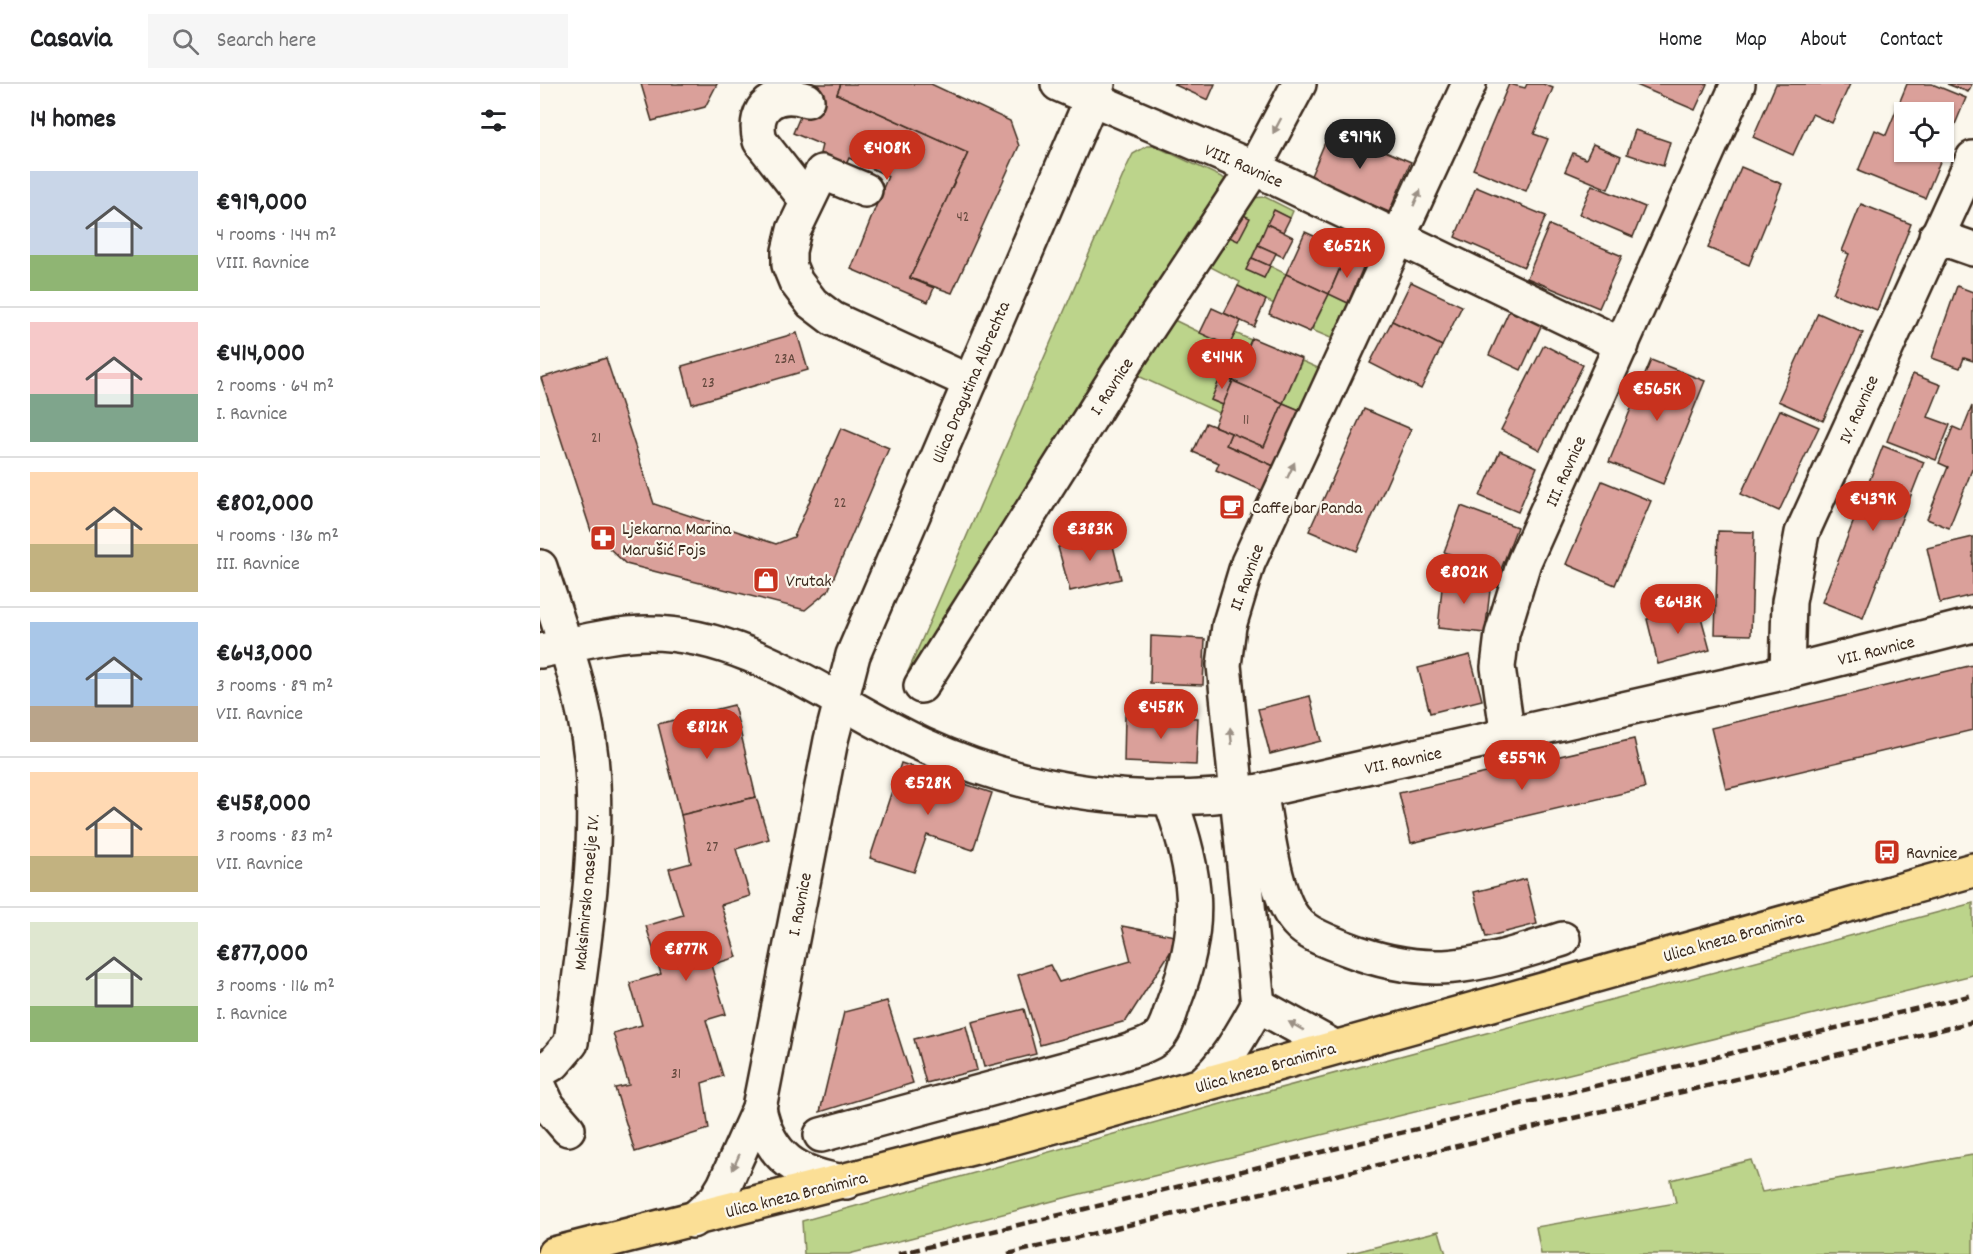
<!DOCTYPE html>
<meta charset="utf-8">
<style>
:root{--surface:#fff;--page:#f6f6f6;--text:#202124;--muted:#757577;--line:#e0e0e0;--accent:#c8321e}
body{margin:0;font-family:Dekko,sans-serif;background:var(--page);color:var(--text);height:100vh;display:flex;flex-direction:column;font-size:22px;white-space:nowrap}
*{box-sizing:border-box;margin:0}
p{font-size:20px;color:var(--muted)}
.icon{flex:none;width:33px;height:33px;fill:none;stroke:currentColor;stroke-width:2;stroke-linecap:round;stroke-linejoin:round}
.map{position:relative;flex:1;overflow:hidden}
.drawer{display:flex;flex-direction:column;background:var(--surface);width:540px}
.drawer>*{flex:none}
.tools{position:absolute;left:1354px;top:18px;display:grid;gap:12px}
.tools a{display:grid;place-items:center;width:60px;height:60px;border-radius:0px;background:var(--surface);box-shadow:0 2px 4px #0004;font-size:30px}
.price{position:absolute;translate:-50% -51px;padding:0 14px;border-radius:21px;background:var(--accent);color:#fff;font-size:20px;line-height:39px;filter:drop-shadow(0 2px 3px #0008)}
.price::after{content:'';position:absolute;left:50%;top:36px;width:18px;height:14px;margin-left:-9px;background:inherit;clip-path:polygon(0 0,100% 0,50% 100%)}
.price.on{background:#222;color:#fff}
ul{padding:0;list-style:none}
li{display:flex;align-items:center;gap:18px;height:150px;padding:0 30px}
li+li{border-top:2px solid var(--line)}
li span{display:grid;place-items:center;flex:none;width:168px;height:120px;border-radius:0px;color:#555}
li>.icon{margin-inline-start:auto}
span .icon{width:72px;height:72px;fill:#fffc;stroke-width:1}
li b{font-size:26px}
h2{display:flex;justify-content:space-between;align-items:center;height:72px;padding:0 30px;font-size:26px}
header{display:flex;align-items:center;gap:36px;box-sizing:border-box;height:84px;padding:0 30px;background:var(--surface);border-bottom:2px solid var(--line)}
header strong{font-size:28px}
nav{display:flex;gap:33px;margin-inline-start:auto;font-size:21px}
.search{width:420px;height:54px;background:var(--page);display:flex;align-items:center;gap:15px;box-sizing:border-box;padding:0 21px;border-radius:0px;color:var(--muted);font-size:22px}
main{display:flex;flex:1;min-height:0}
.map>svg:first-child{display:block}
.green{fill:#bcd48b;stroke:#7c7f54;stroke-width:1.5}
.building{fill:#daa09a;stroke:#3b2a1e;stroke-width:1.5}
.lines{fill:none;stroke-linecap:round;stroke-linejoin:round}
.minor-casing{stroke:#3b2a1e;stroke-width:38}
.major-casing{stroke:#3b2a1e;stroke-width:38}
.minor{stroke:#fbf7ec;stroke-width:33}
.major{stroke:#fbdf96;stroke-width:33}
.rail{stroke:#3b2a1e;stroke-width:4.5;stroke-dasharray:9 4.5;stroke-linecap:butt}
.oneway{fill:#9b9085}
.labels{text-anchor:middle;stroke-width:4.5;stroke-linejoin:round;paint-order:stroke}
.number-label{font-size:15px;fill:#63483d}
.street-label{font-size:18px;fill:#3b2a1e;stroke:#fbf7ec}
.poi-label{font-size:18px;fill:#3b2a1e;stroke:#fbf7ec;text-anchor:start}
</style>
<header>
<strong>Casavia</strong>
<div class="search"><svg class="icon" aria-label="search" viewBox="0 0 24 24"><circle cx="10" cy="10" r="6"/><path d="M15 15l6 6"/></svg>Search here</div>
<nav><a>Home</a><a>Map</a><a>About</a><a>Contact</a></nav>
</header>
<main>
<section class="drawer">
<h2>14 homes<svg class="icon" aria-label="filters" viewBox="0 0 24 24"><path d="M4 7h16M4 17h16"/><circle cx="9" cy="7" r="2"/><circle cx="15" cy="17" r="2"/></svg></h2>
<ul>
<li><span style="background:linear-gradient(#c9d6e8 70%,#8fb573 0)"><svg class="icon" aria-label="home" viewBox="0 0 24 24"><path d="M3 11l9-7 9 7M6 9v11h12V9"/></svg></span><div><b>€919,000</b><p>4 rooms · 144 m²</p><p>VIII. Ravnice</p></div></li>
<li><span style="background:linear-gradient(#f6c9c9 60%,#7fa58c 0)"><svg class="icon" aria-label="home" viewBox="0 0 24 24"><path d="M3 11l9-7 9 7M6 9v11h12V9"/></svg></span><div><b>€414,000</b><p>2 rooms · 64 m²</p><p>I. Ravnice</p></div></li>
<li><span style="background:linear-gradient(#ffd9b3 60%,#c2b280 0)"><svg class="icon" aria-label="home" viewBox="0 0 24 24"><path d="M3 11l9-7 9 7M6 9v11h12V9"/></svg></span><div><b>€802,000</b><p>4 rooms · 136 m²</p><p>III. Ravnice</p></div></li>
<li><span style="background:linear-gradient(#a9c7e8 70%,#b9a48a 0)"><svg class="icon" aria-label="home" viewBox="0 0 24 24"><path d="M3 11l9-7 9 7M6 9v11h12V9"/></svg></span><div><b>€643,000</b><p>3 rooms · 89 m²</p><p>VII. Ravnice</p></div></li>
<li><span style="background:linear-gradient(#ffd9b3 70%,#c2b280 0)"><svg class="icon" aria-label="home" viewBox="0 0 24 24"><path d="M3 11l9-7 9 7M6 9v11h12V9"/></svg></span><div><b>€458,000</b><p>3 rooms · 83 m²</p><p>VII. Ravnice</p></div></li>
<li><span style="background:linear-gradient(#dfe7d0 70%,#8fb573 0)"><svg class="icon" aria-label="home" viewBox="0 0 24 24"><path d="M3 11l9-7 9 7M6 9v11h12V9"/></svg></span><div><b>€877,000</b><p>3 rooms · 116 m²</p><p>I. Ravnice</p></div></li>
</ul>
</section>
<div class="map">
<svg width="1433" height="1170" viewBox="0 0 1433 1170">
<rect width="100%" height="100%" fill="#fbf7ec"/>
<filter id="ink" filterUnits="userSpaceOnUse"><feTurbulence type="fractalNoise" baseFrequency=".0167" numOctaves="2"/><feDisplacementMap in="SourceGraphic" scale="12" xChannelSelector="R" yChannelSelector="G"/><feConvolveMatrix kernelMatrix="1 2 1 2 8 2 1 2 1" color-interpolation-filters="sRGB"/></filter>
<g filter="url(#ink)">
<g class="green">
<polygon points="607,62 615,62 690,97 371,601 364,597 588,80 593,70"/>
<polygon points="725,113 753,127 750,134 734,126 706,186 724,194 730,182 746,190 734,220 698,202 700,198 665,180 710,114"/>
<polygon points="789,210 808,219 793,255 772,246"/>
<polygon points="632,235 688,262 695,249 711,256 693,297 681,293 671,316 683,321 679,329 596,291"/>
<polygon points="762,277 780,285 762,327 743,319"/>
<polygon points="1433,819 1433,891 532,1112 309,1170 264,1170 262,1137 688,1018"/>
<polygon points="1433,1071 1433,1170 1001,1170 996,1143 1136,1119 1131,1096 1211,1076 1222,1108"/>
<polygon points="899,1147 906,1170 807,1170"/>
</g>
<g class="building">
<polygon points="101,0 177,0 165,23 112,37"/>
<polygon points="274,0 301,0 297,10 428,69 370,194 394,204 388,218 311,185 348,92 309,74 306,81 280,69 282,61 253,49"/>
<polygon points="301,0 391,0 470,37 479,62 412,209 370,194 428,69 297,10"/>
<polygon points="633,0 675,0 668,16"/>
<polygon points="969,0 985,4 987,0 1003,0 1013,4 994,50 1008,55 986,107 933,85"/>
<polygon points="1094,0 1167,0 1155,26"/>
<polygon points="1236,0 1310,0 1292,39 1272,30 1253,71 1213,53"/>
<polygon points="1367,0 1392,0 1426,14 1404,67 1404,28 1365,28 1365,68 1404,68 1385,114 1318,87 1335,46 1346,51"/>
<polygon points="1407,0 1432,0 1428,8"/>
<polygon points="791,44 871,78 849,128 770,94"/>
<polygon points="1095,46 1130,58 1123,82 1087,70"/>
<polygon points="1053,60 1081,72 1068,105 1025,87 1033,69 1046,75"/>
<polygon points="1201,83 1242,100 1209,181 1168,164"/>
<polygon points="1052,101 1105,123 1093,153 1039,130"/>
<polygon points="936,103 1006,132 984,183 915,153"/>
<polygon points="1321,120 1371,140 1337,226 1293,209 1309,170 1302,167"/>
<polygon points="734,126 750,134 743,148 727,140"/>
<polygon points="699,129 710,134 698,157 687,152"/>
<polygon points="727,140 753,153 743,173 718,161"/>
<polygon points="1009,141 1082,172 1059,224 987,194"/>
<polygon points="765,148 807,167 789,210 746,190"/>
<polygon points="718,161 736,169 730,182 712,174"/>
<polygon points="806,171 825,179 808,219 789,210"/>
<polygon points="712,174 730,182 724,194 706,186"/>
<polygon points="746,190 789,210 770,248 729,230"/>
<polygon points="871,198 922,222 902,262 852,237"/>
<polygon points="698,202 726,216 714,243 684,229"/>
<polygon points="1417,202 1433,208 1433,277 1424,274 1420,284 1392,274"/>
<polygon points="672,224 701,237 689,262 660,249"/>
<polygon points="970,225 1002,240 981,286 949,271"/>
<polygon points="1278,229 1323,249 1283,337 1238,317"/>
<polygon points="852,237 902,262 881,305 830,279"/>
<polygon points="257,249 268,286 152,320 142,282"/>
<polygon points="712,254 762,275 743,319 693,297"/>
<polygon points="1004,261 1043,281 1000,366 961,346"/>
<polygon points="66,274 114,420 236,460 254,453 301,344 349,364 288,507 265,526 86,480 51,447 1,294"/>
<polygon points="1111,276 1165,297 1123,400 1069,378"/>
<polygon points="1373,290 1401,301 1388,333 1410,341 1396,376 1347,357"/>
<polygon points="681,292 693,297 683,321 671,316"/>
<polygon points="693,297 743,319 724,363 674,342"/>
<polygon points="743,319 762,327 736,383 686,361 691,349 724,363"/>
<polygon points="1432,322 1433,383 1409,444 1387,435 1408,383 1399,379 1413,343 1422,347"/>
<polygon points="824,325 871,345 817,467 769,447"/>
<polygon points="1240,326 1279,343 1239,427 1201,410"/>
<polygon points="666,339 691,349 686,361 736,383 725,408 676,386 679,379 653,368"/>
<polygon points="1343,362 1384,378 1323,534 1282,518"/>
<polygon points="960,367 997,383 978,428 940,412"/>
<polygon points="1062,397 1111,417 1075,501 1026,480"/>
<polygon points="921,422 977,443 960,488 904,468"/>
<polygon points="1178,447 1214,448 1211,551 1175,550"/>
<polygon points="570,449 581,495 530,507 518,463"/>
<polygon points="1433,453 1433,511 1400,519 1387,464"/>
<polygon points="903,494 951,498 945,549 898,544"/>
<polygon points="1158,522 1170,566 1118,580 1107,535"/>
<polygon points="611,552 665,555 663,601 610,599"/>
<polygon points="930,571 942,616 890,629 878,584"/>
<polygon points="1433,581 1433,646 1186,705 1171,644"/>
<polygon points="770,612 781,657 730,670 718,625"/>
<polygon points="194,621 216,713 141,731 118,640"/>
<polygon points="585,631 658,634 656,681 584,678"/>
<polygon points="1094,655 1105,704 871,759 859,709"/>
<polygon points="361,679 452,709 433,766 387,751 374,788 330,774"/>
<polygon points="216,713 229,755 196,765 210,812 181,821 197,873 171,881 186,930 166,936 183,992 162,999 169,1045 95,1068 75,1004 89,1001 73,949 102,941 90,899 121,890 106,842 143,831 129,785 151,779 141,731"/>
<polygon points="986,795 997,840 946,853 934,808"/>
<polygon points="582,842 640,853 586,937 500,961 478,891 510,881 519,898 591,877"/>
<polygon points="347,917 373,999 280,1028 304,928"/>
<polygon points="484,925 496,970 444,983 432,938"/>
<polygon points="426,942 437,986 386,999 374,955"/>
</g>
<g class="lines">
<defs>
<g id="minor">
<polyline points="518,0 714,84 1082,261"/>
<polyline points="325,106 282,88 254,146 249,167 249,181 256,198 272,219 293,235 430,298"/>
<path d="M267,117l-47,-60c-9,-35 16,-51 47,-41"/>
<polyline points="1396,152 1433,165"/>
<path d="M0,483c20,62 44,125 51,190 10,95 -9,192 -20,286l-17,20 -14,8"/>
<path d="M0,567c35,-7 72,-18 108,-18 103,0 185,71 275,112 108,49 220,63 337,46l527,-119 186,-47"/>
<polyline points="1247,588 1249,518 1262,449 1433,74"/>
<polyline points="381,602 578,290 714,84 759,0"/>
<polyline points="968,653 958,583 962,550 984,478 1198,0"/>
<path d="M720,707c7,34 14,107 37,131 11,13 33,20 48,26 87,34 134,17 218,-9"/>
<polyline points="718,921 794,963"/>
<path d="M661,1001c26,-23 40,-50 57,-80l-34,-340 5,-39 19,-63 221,-479"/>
<polyline points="0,1004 8,1022 28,1045"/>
<path d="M219,1024c10,50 39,67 87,74"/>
<path d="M281,1051l295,-80c14,-5 36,-9 45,-21 7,-9 10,-25 14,-35 29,-74 22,-127 -5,-200"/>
<polyline points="152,1137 176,1115 184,1102 219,1024 291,656 313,571 558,0"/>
</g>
<polyline id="major" points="14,1170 475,1053 1433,786"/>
</defs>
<use href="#minor" class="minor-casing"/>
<use href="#major" class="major-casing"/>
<use href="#minor" class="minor"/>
<use href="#major" class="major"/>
<g class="rail">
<polyline points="358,1170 1433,911"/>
<polyline points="468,1170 1433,938"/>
</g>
</g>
<defs><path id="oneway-solid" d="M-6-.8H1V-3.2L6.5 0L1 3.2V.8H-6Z" transform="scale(1.5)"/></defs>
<g class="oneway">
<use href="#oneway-solid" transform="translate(737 42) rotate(118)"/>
<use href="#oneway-solid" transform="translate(877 114) rotate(-66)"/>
<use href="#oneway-solid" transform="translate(751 386) rotate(-65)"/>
<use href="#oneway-solid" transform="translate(691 652) rotate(-96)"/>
<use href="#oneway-solid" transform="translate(756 942) rotate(-151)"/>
<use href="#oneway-solid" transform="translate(196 1078) rotate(114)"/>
</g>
</g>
<defs>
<symbol id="cafe-square" viewBox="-11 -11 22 22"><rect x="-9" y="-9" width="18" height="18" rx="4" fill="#c8321e" stroke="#fbf7ec"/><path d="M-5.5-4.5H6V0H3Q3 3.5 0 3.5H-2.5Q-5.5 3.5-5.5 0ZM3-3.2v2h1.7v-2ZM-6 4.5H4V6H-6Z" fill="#fff"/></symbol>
<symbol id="pharmacy-square" viewBox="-11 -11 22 22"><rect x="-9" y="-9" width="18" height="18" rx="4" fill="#c8321e" stroke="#fbf7ec"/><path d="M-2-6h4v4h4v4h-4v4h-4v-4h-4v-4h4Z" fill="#fff"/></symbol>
<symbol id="shop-square" viewBox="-11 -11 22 22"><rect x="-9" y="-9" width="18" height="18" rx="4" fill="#c8321e" stroke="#fbf7ec"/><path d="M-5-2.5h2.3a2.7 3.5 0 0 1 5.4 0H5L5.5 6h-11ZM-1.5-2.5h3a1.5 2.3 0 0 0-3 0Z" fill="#fff"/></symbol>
<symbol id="bus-square" viewBox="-11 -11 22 22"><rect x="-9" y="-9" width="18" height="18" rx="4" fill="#c8321e" stroke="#fbf7ec"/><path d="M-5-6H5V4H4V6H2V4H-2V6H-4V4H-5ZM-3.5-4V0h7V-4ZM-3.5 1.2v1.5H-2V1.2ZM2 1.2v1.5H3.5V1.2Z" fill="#fff"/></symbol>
</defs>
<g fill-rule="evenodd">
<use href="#cafe-square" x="677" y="408" width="30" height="30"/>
<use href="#pharmacy-square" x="48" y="439" width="30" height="30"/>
<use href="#shop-square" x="211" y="481" width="30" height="30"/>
<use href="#bus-square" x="1332" y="753" width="30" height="30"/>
</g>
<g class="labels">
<g class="number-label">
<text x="423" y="137">42</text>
<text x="245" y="279">23A</text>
<text x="168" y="303">23</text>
<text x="706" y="340">11</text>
<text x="56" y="358">21</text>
<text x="300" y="423">22</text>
<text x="172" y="767">27</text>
<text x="136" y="994">31</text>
</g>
<g class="street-label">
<text transform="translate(704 81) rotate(24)" y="6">VIII. Ravnice</text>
<text transform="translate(430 298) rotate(-67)" y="6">Ulica Dragutina Albrechta</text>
<text transform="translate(571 302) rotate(-57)" y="6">I. Ravnice</text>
<text transform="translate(1318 325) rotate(-66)" y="6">IV. Ravnice</text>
<text transform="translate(1025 387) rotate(-66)" y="6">III. Ravnice</text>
<text transform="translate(706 493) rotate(-70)" y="6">II. Ravnice</text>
<text transform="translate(1336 566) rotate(-14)" y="6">VII. Ravnice</text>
<text transform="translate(863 676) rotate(-12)" y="6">VII. Ravnice</text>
<text transform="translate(46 808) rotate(-85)" y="6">Maksimirsko naselje IV.</text>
<text transform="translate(259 820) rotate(-79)" y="6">I. Ravnice</text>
<text transform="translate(1193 852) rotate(-16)" y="6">Ulica kneza Branimira</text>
<text transform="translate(725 983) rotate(-16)" y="6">Ulica kneza Branimira</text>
<text transform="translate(256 1110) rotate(-14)" y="6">Ulica kneza Branimira</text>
</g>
<g class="poi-label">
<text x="712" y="429">Caffe bar Panda</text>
<text x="82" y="450">Ljekarna Marina<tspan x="82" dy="21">Marušić Fojs</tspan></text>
<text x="246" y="502">Vrutak</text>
<text x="1366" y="774">Ravnice</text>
</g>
</g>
</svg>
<div class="tools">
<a><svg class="icon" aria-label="locate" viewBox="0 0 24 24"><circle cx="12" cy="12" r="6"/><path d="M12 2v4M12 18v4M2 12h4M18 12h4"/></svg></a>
</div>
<b class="price on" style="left:820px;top:86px">€919K</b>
<b class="price" style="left:347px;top:97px">€408K</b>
<b class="price" style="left:807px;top:195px">€652K</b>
<b class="price" style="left:682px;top:306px">€414K</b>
<b class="price" style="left:1117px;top:338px">€565K</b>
<b class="price" style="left:1333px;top:448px">€439K</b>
<b class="price" style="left:550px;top:478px">€383K</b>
<b class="price" style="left:924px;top:521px">€802K</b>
<b class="price" style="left:1138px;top:551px">€643K</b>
<b class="price" style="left:621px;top:656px">€458K</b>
<b class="price" style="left:167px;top:676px">€812K</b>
<b class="price" style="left:982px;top:707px">€559K</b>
<b class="price" style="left:388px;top:732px">€528K</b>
<b class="price" style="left:146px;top:898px">€877K</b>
</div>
</main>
